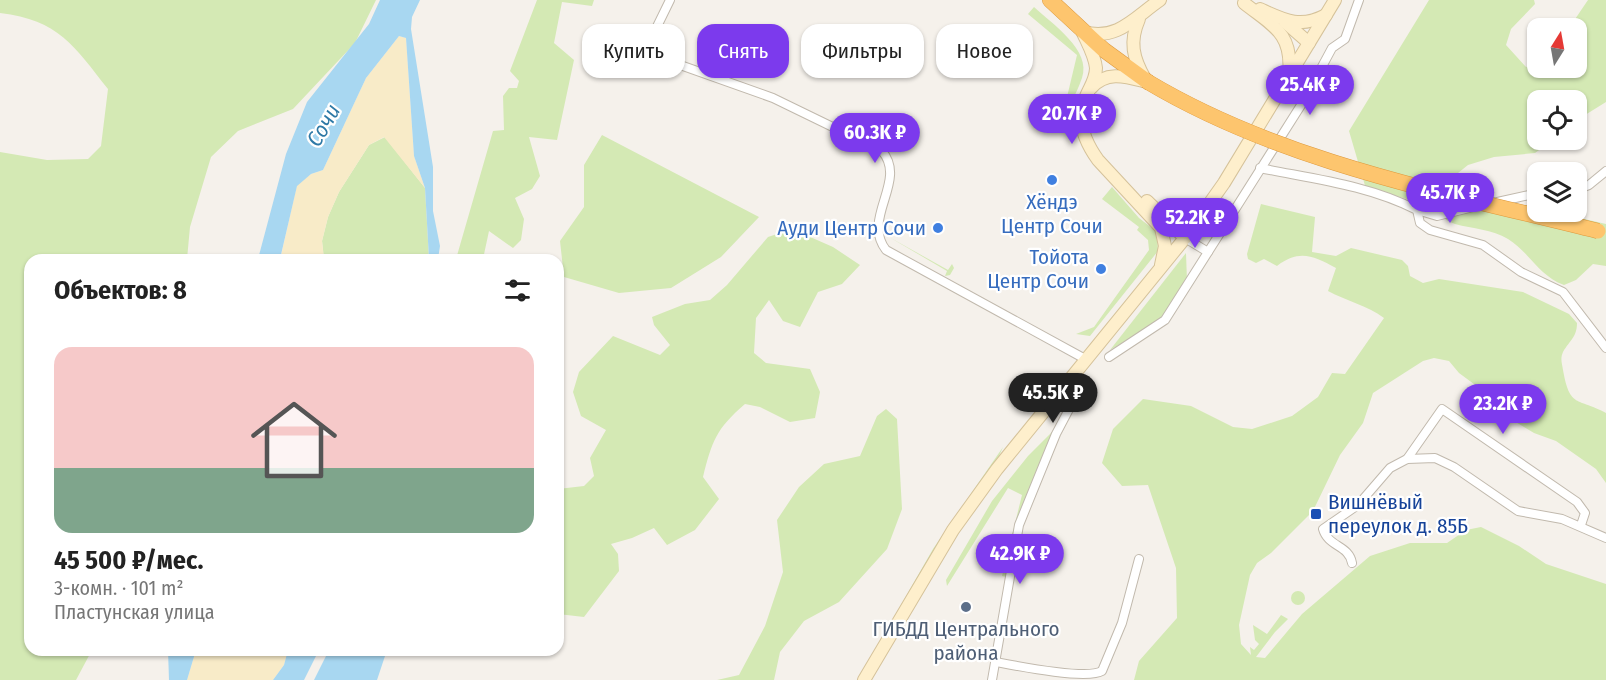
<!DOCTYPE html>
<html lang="ru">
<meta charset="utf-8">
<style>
:root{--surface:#fff;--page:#f6f6f6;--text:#222;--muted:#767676;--line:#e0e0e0;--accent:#7c3aed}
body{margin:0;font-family:"Fira Sans Condensed",sans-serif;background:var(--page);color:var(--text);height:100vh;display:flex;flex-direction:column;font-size:22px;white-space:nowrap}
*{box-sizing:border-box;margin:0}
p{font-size:20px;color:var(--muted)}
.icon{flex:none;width:33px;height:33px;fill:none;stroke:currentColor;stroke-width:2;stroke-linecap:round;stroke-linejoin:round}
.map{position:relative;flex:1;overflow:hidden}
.drawer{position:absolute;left:24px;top:254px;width:540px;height:402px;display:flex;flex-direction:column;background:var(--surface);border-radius:18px;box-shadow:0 2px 4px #0004}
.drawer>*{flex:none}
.hud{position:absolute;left:582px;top:24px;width:570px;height:54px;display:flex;gap:12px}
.needle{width:39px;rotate:11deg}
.fabs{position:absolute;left:1527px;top:18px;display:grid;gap:12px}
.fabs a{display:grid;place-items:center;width:60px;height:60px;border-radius:12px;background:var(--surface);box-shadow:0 2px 4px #0004;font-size:30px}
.price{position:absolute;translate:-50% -51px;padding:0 14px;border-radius:21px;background:var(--accent);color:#fff;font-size:20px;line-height:39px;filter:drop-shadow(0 2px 3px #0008)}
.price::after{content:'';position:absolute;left:50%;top:36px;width:18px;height:14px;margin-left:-9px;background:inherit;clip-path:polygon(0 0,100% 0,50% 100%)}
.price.current{background:#222;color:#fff}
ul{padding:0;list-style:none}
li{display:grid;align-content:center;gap:12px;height:318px;padding:0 30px}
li+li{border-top:2px solid var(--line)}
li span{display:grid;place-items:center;height:186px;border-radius:18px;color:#555}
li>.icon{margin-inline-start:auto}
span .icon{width:108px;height:108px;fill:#fffc;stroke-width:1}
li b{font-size:26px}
h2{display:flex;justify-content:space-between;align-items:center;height:72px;padding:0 30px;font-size:26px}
.chip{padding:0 21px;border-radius:18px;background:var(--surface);box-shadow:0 2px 4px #0004;font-size:21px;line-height:54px}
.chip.current{background:var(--accent);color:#fff}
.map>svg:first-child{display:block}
.green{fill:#d4e9b4}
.sand{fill:#f8ebc8}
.water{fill:#a8d7f1}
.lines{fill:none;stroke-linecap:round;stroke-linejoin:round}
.street-casing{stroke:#c1b9ad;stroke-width:10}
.secondary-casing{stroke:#d5c29a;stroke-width:14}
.highway-casing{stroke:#dd993d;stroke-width:16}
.street{stroke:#fff;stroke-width:8}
.secondary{stroke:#feefcc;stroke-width:12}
.highway{stroke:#fdc56e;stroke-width:15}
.highway-bridge-casing{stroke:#dd993d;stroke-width:16;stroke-linecap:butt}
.highway-bridge{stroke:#fdc56e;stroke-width:15}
.shop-dot{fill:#3f7fe0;stroke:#fff;stroke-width:2}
.transit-dot{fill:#1a4fb4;stroke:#fff;stroke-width:2}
.service-dot{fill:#5c6f8a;stroke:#fff;stroke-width:2}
.labels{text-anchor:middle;stroke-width:4.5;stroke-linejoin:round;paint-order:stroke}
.shop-label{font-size:21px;fill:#366cbe;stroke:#fff;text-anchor:end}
.transit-label{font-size:21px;fill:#164399;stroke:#fff;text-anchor:start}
.service-label{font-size:21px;fill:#4e5e75;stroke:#fff}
.water-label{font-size:22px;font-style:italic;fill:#2e79a6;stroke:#fff}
</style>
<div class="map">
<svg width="1606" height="680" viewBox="0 0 1606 680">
<rect width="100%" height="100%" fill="#f5f1eb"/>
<g class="green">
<path d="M0,0h376l-21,43 -62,66 -55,22 -27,26 -21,70 -3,32 -157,1v390h62l-16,30h-76v-528l47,8 41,-1 13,-13 7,-57c-34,-43 -49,-69 -108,-76z"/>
<polygon points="537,0 594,0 592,6 562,2 554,43 574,60 557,140 529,137 540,176 532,189 515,198 524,219 521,240 513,248 489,231 483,259 456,259 493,131 504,130 503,96 509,88 517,88 519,81 510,71"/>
<path d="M1429,0h105l1,4 -24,25 -5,16 20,22 11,-4 1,5h38v-40h-7l19,-28h18v102l-29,18 -1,-20h-38v40h15l-18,13 -41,4 -26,8 -20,16v7l89,20 1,4h16l52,12v42l-13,-2 -17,16 -12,5c-25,-9 -34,-32 -56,-46 -16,-10 -35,-10 -53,-15 -10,-3 -18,-12 -27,-17 -20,-9 -41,-14 -62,-18l-17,-58z"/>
<path d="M1034,7c18,17 58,43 48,71 -7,20 -15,28 -15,50l-5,-10 15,-63 -49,-41z"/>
<polygon points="602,135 759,217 721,257 671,288 619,293 564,277 560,241 584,207 584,165"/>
<polygon points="385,137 425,188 429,259 324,259 322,241 328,217 339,192 369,145"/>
<polygon points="1112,187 1139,218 1157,232 1158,251 1090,336 1076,334 1094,327 1149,250 1148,240 1137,230 1139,227 1102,199"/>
<path d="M1261,204l54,13 -3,35 24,4 15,-8 51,12 6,6 2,10 13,7 16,-4 84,13 46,22 8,9c0,14 -7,17 -14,29 -3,7 -1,11 0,18 7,39 14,27 43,43v70l-10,-14 -40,-28 -22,-8 -28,-17 -5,-12 -42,-31 -10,-12 -15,-3 -11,3 -50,32 -10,30 -23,32 -27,56 -42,42 -14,10 -7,12 -11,50 2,19 10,11 -1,-8 4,3 5,-6 -4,-4 -2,-15 14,9 14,-19 7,4 -13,13 -19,25 9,1 37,-44 68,-58 40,-13h37l19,-13 15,-3 38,19 27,18 60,20v96h-472l5,-19 38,-43 -1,-50 -28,-83 -26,1 -20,-23 11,-34 30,-30 48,7 42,21 19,2 40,-13 26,-19 14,-24 13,1 39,-56c-17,-13 -38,-17 -56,-27l8,-23c-23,-12 -36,-19 -59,-2l-13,-7 -8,4 -8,-4 -1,-5z"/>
<path d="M792,229l41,18 27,18 -18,19 -24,8 -18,35 -17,-6 -14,-21 -13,18 -2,35 12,10 44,6 10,23 -5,26 -25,4 -30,-15 -15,-3c-29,25 -33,37 -42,73l16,22 -24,31 -28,15 -13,-17 -22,10 -21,6 7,10 1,17 -35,46 -26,-3v-125l26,-3 10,-10 -4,-18 16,-28 -25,-14 -8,-24 6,-20 34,-36 47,19 10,-10 -16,-20 -2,-8 33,-13 25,-4 17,-15 41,-48z"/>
<polygon points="889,237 948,270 952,264 954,268 950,275 945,276 947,271"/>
<polygon points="1186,253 1187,281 1163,319 1110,350"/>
<polygon points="886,409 897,419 902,509 887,549 839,602 804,621 780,652 774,680 717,680 739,675 765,626 783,572 777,520 799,487 824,464 860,456 877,416"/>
<polygon points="1053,431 1017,523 1006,577 1002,576 1022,495 1008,488 947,586 946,580 992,501 1028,456"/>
<polygon points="1003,447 995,465 934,550 858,680 933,549"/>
<circle cx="1298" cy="598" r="7"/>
</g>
<g class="sand">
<polygon points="399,36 406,38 414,156 425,188 384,137 369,145 339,192 328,217 322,241 324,259 280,260 297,185 311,174 323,170 366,78"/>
<polygon points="196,650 288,650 284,665 273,680 187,680"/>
</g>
<g class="water">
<polygon points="380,0 420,0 412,17 411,29 433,167 433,211 440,246 438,259 429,259 425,188 414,156 406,38 399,36 366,78 323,170 311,174 297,186 280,259 258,259 286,154 307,102 369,24"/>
<polygon points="168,650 196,650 187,680 169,680"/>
<polygon points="288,650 319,650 304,680 273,680 284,665"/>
<polygon points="329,650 387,650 377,680 314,680"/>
</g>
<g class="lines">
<defs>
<g id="street">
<path d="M670,0l-24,49 6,6 121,43 109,53c26,30 -21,67 4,99l201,110"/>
<path d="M1260,168c54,11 108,17 157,42l3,13 10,7 53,15 38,27 42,20 43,56"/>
<polyline points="1576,190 1589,185 1606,171"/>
<polyline points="1493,203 1538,193"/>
<polyline points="1417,210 1437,216 1481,205"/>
<polyline points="1185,238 1208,252"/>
<polyline points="1109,357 1165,320 1303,102 1332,48 1345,39 1359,0"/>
<polyline points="1407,459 1442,409 1577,502 1585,513 1581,525"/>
<path d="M1352,563c-3,-18 -24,-16 -29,-34l35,-24 32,-37 17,-9 28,-1 19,9 64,44 44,8 44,19"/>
<path d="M996,662c21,4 91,18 106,9l20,-48 17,-64"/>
<polyline points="992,680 1019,525 1056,434 1076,396"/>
</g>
<g id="secondary">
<path d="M1244,3c29,23 49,30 45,71"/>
<path d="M1260,9c24,11 40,20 66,6"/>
<path d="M1139,19c-10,23 -6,39 6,60"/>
<polyline points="1285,22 1309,43"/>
<path d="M1084,32c34,9 51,-15 76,-32"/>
<path d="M1083,33c5,11 12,23 13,35 0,12 -7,20 -11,31 -9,21 0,43 13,61l63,68 4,18 -4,19"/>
<path d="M1091,88c15,-17 33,-12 52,-7"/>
<polyline points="1147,201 1185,238"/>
<polyline points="1165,214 1187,217 1203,211"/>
<polyline points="864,680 953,530 997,469 1185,238 1224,183 1335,0"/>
</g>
<polyline id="highway" points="1050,0 1104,50 1148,82"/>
</defs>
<use href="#street" class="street-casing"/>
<use href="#secondary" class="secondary-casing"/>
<use href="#highway" class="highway-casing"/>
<use href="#street" class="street"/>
<use href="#secondary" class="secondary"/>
<use href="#highway" class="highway"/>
<defs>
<path id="highway-bridge" d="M1148,82c136,81 298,111 450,149"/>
</defs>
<use href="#highway-bridge" class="highway-bridge-casing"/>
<use href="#highway-bridge" class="highway-bridge"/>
</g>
<g class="shop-dot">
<circle cx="1052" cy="180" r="6"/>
<circle cx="938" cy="228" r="6"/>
<circle cx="1101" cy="269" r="6"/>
</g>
<rect class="transit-dot" x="1310" y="508" width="12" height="12" rx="3"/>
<circle class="service-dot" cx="966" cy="607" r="6"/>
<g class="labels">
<g class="shop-label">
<text x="1052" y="209" text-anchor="middle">Хёндэ<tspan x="1052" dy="24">Центр Сочи</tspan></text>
<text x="926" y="235">Ауди Центр Сочи</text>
<text x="1089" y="264">Тойота<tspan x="1089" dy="24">Центр Сочи</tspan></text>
</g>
<g class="transit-label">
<text x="1328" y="509">Вишнёвый<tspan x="1328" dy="24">переулок д. 85Б</tspan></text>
</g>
<g class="service-label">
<text x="966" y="636">ГИБДД Центрального<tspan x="966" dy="24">района</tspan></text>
</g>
<g class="water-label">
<text transform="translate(323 125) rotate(-60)" y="8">Сочи</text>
</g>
</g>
</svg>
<div class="fabs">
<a><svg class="needle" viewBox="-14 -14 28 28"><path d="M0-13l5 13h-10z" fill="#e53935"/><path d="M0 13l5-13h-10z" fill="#767676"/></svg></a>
<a><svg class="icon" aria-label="locate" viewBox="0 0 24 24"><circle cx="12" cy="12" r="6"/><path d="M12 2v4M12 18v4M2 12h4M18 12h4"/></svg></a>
<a><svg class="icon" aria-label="layers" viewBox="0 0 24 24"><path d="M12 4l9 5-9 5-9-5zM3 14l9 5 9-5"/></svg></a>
</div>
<b class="price" style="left:1310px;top:116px">25.4K ₽</b>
<b class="price" style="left:1072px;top:145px">20.7K ₽</b>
<b class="price" style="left:875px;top:164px">60.3K ₽</b>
<b class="price" style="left:1450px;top:224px">45.7K ₽</b>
<b class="price" style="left:1195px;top:249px">52.2K ₽</b>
<b class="price current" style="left:1053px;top:424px">45.5K ₽</b>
<b class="price" style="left:1503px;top:435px">23.2K ₽</b>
<b class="price" style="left:1020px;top:585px">42.9K ₽</b>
<div class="hud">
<a class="chip">Купить</a>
<a class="chip current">Снять</a>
<a class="chip">Фильтры</a>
<a class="chip">Новое</a>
</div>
<section class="drawer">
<h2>Объектов: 8<svg class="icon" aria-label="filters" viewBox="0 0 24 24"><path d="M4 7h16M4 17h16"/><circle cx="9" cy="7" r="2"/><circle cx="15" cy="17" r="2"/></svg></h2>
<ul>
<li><span style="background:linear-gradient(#f6c9c9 65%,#7fa58c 0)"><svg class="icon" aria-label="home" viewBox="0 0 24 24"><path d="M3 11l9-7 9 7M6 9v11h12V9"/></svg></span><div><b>45 500 ₽/мес.</b><p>3-комн. · 101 m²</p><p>Пластунская улица</p></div></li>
</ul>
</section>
</div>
